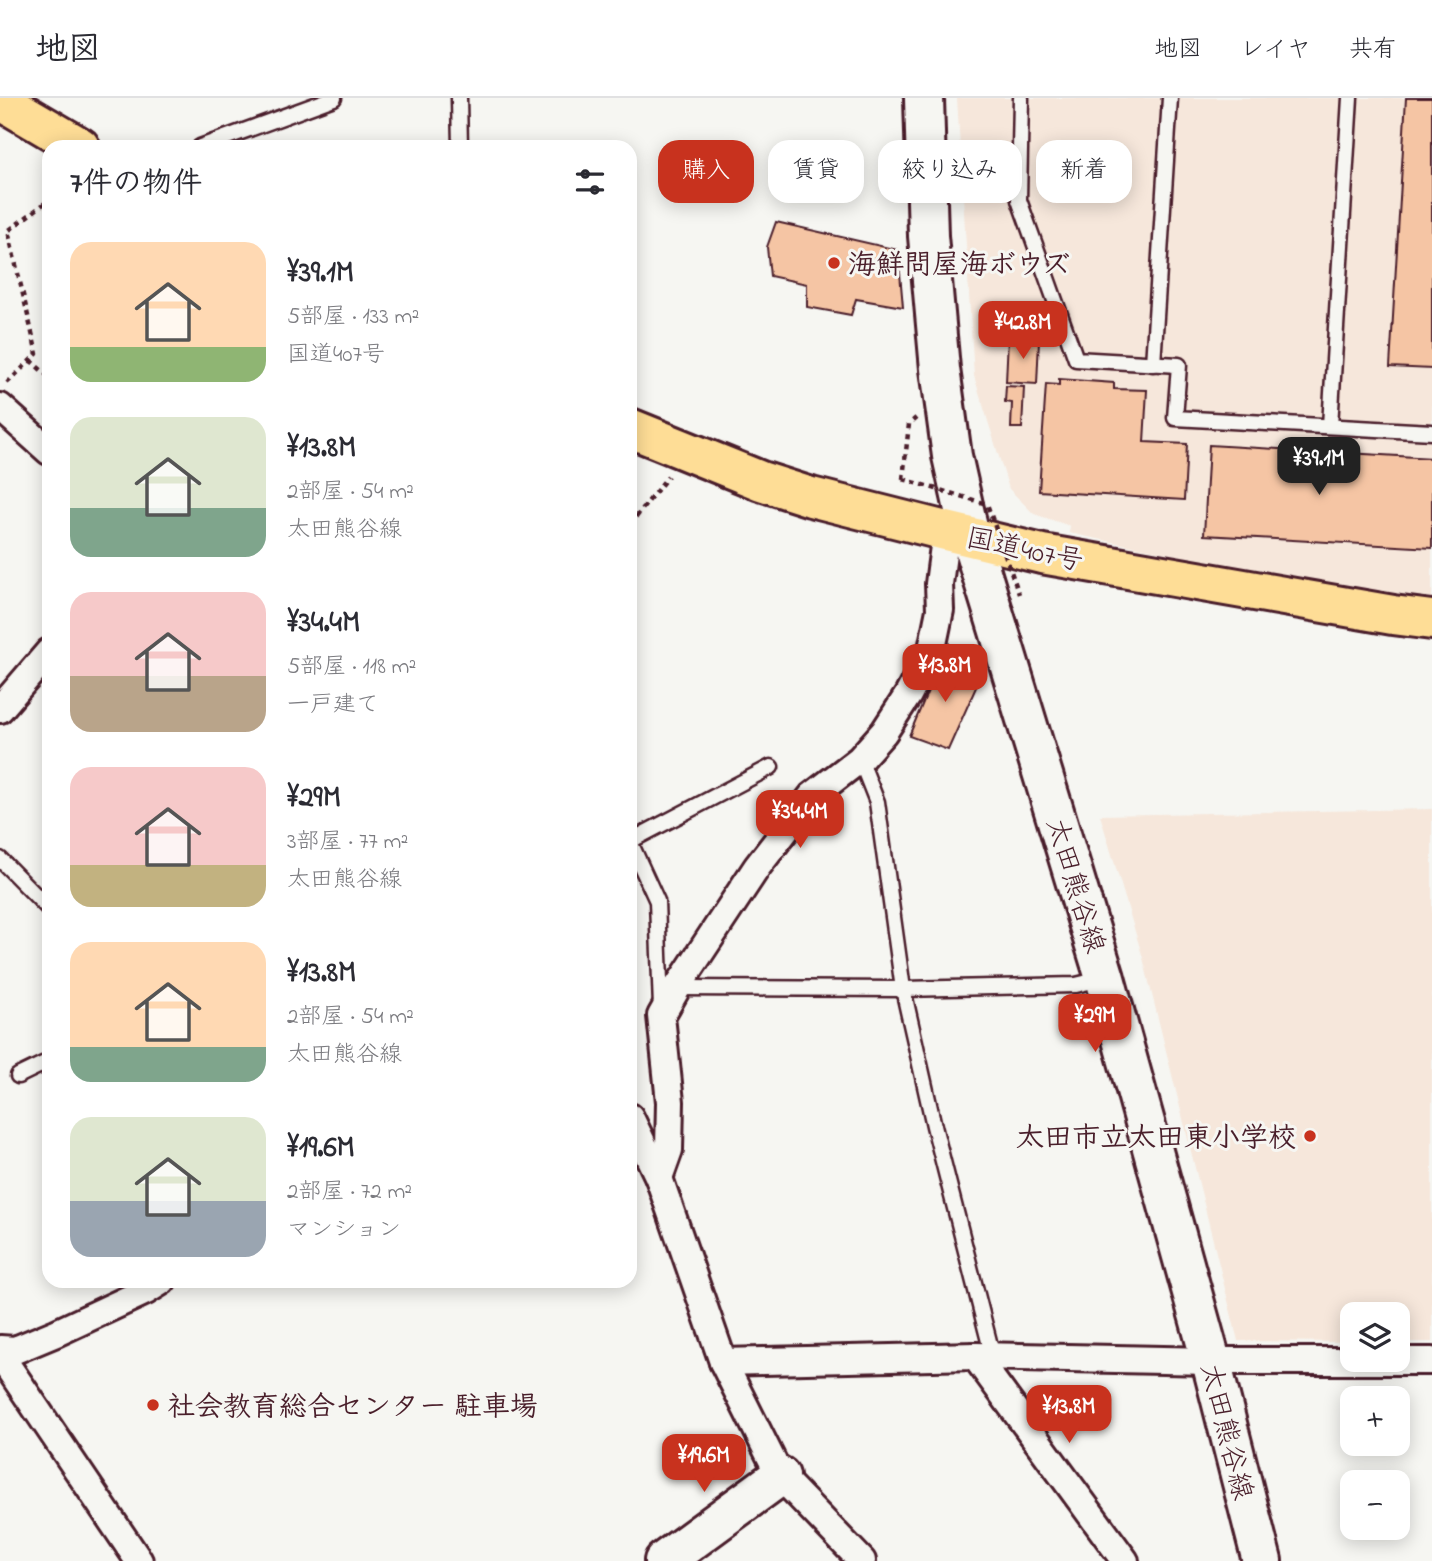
<!DOCTYPE html>
<html lang="ja">
<meta charset="utf-8">
<style>
:root{--surface:#fff;--page:#f2f2f3;--text:#2b2b33;--muted:#7c7c81;--line:#e1e1e2;--accent:#c8321e}
body{margin:0;font-family:"Indie Flower","Klee One",sans-serif;background:var(--page);color:var(--text);height:100vh;display:flex;flex-direction:column;font-size:26px;white-space:nowrap}
*{box-sizing:border-box;margin:0}
p{font-size:23px;color:var(--muted)}
.icon{flex:none;width:38px;height:38px;fill:none;stroke:currentColor;stroke-width:2;stroke-linecap:round;stroke-linejoin:round}
.map{position:relative;flex:1;overflow:hidden}
.panel{position:absolute;left:42px;top:42px;width:595px;height:1148px;display:flex;flex-direction:column;background:var(--surface);border-radius:21px;box-shadow:0 4px 18px #0003}
.panel>*{flex:none}
.banner{position:absolute;left:658px;top:42px;width:665px;height:63px;display:flex;gap:14px}
.tools{position:absolute;left:1340px;top:1204px;display:grid;gap:14px}
.tools a{display:grid;place-items:center;width:70px;height:70px;border-radius:14px;background:var(--surface);box-shadow:0 4px 18px #0003;font-size:35px}
.price{position:absolute;translate:-50% -60px;padding:0 16px;border-radius:14px;background:var(--accent);color:#fff;font-size:23px;line-height:46px;filter:drop-shadow(0 2px 4px #0008)}
.price::after{content:'';position:absolute;left:50%;top:42px;width:21px;height:16px;margin-left:-10px;background:inherit;clip-path:polygon(0 0,100% 0,50% 100%)}
.price.active{background:#222;color:#fff}
ul{padding:0;list-style:none}
li{display:flex;align-items:center;gap:21px;height:175px;padding:0 28px}
li span{display:grid;place-items:center;flex:none;width:196px;height:140px;border-radius:21px;color:#555}
li>.icon{margin-inline-start:auto}
span .icon{width:84px;height:84px;fill:#fffc;stroke-width:1}
li b{font-size:30px}
h2{display:flex;justify-content:space-between;align-items:center;height:84px;padding:0 28px;font-size:30px}
.chip{padding:0 24px;border-radius:21px;background:var(--surface);box-shadow:0 4px 18px #0003;font-size:24px;line-height:63px}
.chip.active{background:var(--accent);color:#fff}
header{display:flex;align-items:center;gap:42px;box-sizing:border-box;height:98px;padding:0 35px;background:var(--surface);border-bottom:2px solid var(--line)}
header strong{font-size:33px}
nav{display:flex;gap:38px;margin-inline-start:auto;font-size:24px}
.map>svg:first-child{display:block}
.built{fill:#f6e7db}
.building{fill:#f5c5a4;stroke:#4a1f2b;stroke-width:2}
.lines{fill:none;stroke-linecap:round;stroke-linejoin:round}
.lane-casing{stroke:#4a1f2b;stroke-width:19}
.street-casing{stroke:#4a1f2b;stroke-width:32}
.secondary-casing{stroke:#4a1f2b;stroke-width:44}
.highway-casing{stroke:#4a1f2b;stroke-width:44}
.path{stroke:#4a1f2b;stroke-width:4.5;stroke-dasharray:5 5;stroke-linecap:butt}
.lane{stroke:#f6f6f2;stroke-width:14}
.street{stroke:#f6f6f2;stroke-width:26}
.secondary{stroke:#f6f6f2;stroke-width:38}
.highway{stroke:#fedd96;stroke-width:38}
.path-bridge{stroke:#4a1f2b;stroke-width:4.5;stroke-dasharray:5 5;stroke-linecap:butt}
.poi-dot{fill:#c8321e;stroke:#f6f6f2;stroke-width:2.5}
.labels{text-anchor:middle;stroke-width:6;stroke-linejoin:round;paint-order:stroke}
.poi-label{font-size:28px;font-weight:bold;fill:#4a1f2b;stroke:#f6f6f2;text-anchor:start}
.street-label{font-size:28px;fill:#4a1f2b;stroke:#f6f6f2}
</style>
<header>
<strong>地図</strong>
<nav><a>地図</a><a>レイヤ</a><a>共有</a></nav>
</header>
<div class="map">
<svg width="1432" height="1463" viewBox="0 0 1432 1463">
<rect width="100%" height="100%" fill="#f6f6f2"/>
<filter id="ink" filterUnits="userSpaceOnUse"><feTurbulence type="fractalNoise" baseFrequency=".0143" numOctaves="2"/><feDisplacementMap in="SourceGraphic" scale="14" xChannelSelector="R" yChannelSelector="G"/><feConvolveMatrix kernelMatrix="1 2 1 2 8 2 1 2 1" color-interpolation-filters="sRGB"/></filter>
<g filter="url(#ink)">
<g class="built">
<polygon points="957,0 1432,0 1432,501 1396,497 1219,466 1069,435 1070,428 1034,416 1009,391 974,278"/>
<polygon points="1432,711 1432,1244 1398,1244 1398,1216 1353,1216 1353,1244 1238,1243 1143,860 1100,717"/>
</g>
<g class="building">
<polygon points="1406,0 1432,0 1432,271 1390,269"/>
<polygon points="776,124 898,152 903,209 856,201 851,217 807,209 807,186 770,178 767,149"/>
<polygon points="1008,240 1039,242 1037,286 1006,284"/>
<polygon points="1059,281 1114,285 1114,291 1147,292 1144,344 1187,346 1184,402 1039,393 1046,286 1059,287"/>
<polygon points="1006,288 1024,289 1022,330 1011,330 1012,305 1005,304"/>
<polygon points="1209,347 1432,360 1432,450 1204,437"/>
<polygon points="942,559 981,578 948,652 909,638"/>
</g>
<g class="lines">
<defs>
<g id="lane">
<polyline points="459,0 460,49"/>
<polyline points="1021,0 1019,102 1076,261 1179,267 1175,320 1432,334"/>
<polyline points="200,49 334,0"/>
<polyline points="1153,266 1170,0"/>
<polyline points="1330,328 1350,0"/>
<polyline points="860,661 877,704 903,891 934,1028 993,1259"/>
<polyline points="630,743 771,669"/>
<polyline points="630,744 657,803 661,910"/>
<polyline points="0,761 49,811"/>
<polyline points="677,890 903,891 1076,887 1105,880"/>
<polyline points="18,978 49,963"/>
</g>
<g id="street">
<polyline points="0,309 49,353"/>
<polyline points="0,611 49,554"/>
<polyline points="630,1019 659,1080 723,1264 780,1378 862,1463"/>
<polyline points="659,1080 669,1052 670,1004 661,918 677,890 757,769 812,698 860,661 884,634 908,597 932,551 940,512 939,486 946,433"/>
<polyline points="0,1251 15,1252 56,1235 146,1193 162,1183"/>
<polyline points="0,1257 139,1463"/>
<polyline points="975,1258 1125,1463"/>
<polyline points="723,1264 975,1258 1211,1263 1432,1263"/>
</g>
<g id="secondary">
<polyline points="924,0 928,138 940,271 952,358 970,438 1105,880 1211,1263 1262,1463"/>
<polyline points="664,1463 780,1378"/>
</g>
<g id="highway">
<polyline points="0,2 80,49"/>
<polyline points="630,330 761,383 811,399 946,433 1042,456 1393,517 1432,522"/>
</g>
</defs>
<use href="#lane" class="lane-casing"/>
<use href="#street" class="street-casing"/>
<use href="#secondary" class="secondary-casing"/>
<use href="#highway" class="highway-casing"/>
<g class="path">
<polyline points="30,262 49,279"/>
<polyline points="7,285 37,256 8,133 49,102"/>
<polyline points="903,381 909,326 916,320"/>
<polyline points="630,427 668,378"/>
</g>
<use href="#lane" class="lane"/>
<use href="#street" class="street"/>
<use href="#secondary" class="secondary"/>
<use href="#highway" class="highway"/>
<polyline class="path-bridge" points="903,381 987,406 1019,496"/>
</g>
</g>
<g class="poi-dot">
<circle cx="834" cy="165" r="7"/>
<circle cx="1310" cy="1038" r="7"/>
<circle cx="153" cy="1307" r="7"/>
</g>
<g class="labels">
<g class="poi-label">
<text x="848" y="175">海鮮問屋海ボウズ</text>
<text x="1296" y="1048" text-anchor="end">太田市立太田東小学校</text>
<text x="167" y="1317">社会教育総合センター 駐車場</text>
</g>
<g class="street-label">
<text transform="translate(1025 450) rotate(12)" y="10">国道407号</text>
<text transform="translate(1077 787) rotate(73)" y="10">太田熊谷線</text>
<text transform="translate(1228 1333) rotate(76)" y="10">太田熊谷線</text>
</g>
</g>
</svg>
<div class="tools">
<a><svg class="icon" aria-label="layers" viewBox="0 0 24 24"><path d="M12 4l9 5-9 5-9-5zM3 14l9 5 9-5"/></svg></a>
<a>+</a>
<a>−</a>
</div>
<b class="price" style="left:1023px;top:263px">¥42.8M</b>
<b class="price active" style="left:1319px;top:399px">¥39.1M</b>
<b class="price" style="left:945px;top:606px">¥13.8M</b>
<b class="price" style="left:800px;top:752px">¥34.4M</b>
<b class="price" style="left:1095px;top:956px">¥29M</b>
<b class="price" style="left:1069px;top:1347px">¥13.8M</b>
<b class="price" style="left:704px;top:1396px">¥19.6M</b>
<div class="banner">
<a class="chip active">購入</a>
<a class="chip">賃貸</a>
<a class="chip">絞り込み</a>
<a class="chip">新着</a>
</div>
<section class="panel">
<h2>7件の物件<svg class="icon" aria-label="filters" viewBox="0 0 24 24"><path d="M4 7h16M4 17h16"/><circle cx="9" cy="7" r="2"/><circle cx="15" cy="17" r="2"/></svg></h2>
<ul>
<li><span style="background:linear-gradient(#ffd9b3 75%,#8fb573 0)"><svg class="icon" aria-label="home" viewBox="0 0 24 24"><path d="M3 11l9-7 9 7M6 9v11h12V9"/></svg></span><div><b>¥39.1M</b><p>5部屋 · 133 m²</p><p>国道407号</p></div></li>
<li><span style="background:linear-gradient(#dfe7d0 65%,#7fa58c 0)"><svg class="icon" aria-label="home" viewBox="0 0 24 24"><path d="M3 11l9-7 9 7M6 9v11h12V9"/></svg></span><div><b>¥13.8M</b><p>2部屋 · 54 m²</p><p>太田熊谷線</p></div></li>
<li><span style="background:linear-gradient(#f6c9c9 60%,#b9a48a 0)"><svg class="icon" aria-label="home" viewBox="0 0 24 24"><path d="M3 11l9-7 9 7M6 9v11h12V9"/></svg></span><div><b>¥34.4M</b><p>5部屋 · 118 m²</p><p>一戸建て</p></div></li>
<li><span style="background:linear-gradient(#f6c9c9 70%,#c2b280 0)"><svg class="icon" aria-label="home" viewBox="0 0 24 24"><path d="M3 11l9-7 9 7M6 9v11h12V9"/></svg></span><div><b>¥29M</b><p>3部屋 · 77 m²</p><p>太田熊谷線</p></div></li>
<li><span style="background:linear-gradient(#ffd9b3 75%,#7fa58c 0)"><svg class="icon" aria-label="home" viewBox="0 0 24 24"><path d="M3 11l9-7 9 7M6 9v11h12V9"/></svg></span><div><b>¥13.8M</b><p>2部屋 · 54 m²</p><p>太田熊谷線</p></div></li>
<li><span style="background:linear-gradient(#dfe7d0 60%,#9aa5b1 0)"><svg class="icon" aria-label="home" viewBox="0 0 24 24"><path d="M3 11l9-7 9 7M6 9v11h12V9"/></svg></span><div><b>¥19.6M</b><p>2部屋 · 72 m²</p><p>マンション</p></div></li>
</ul>
</section>
</div>
